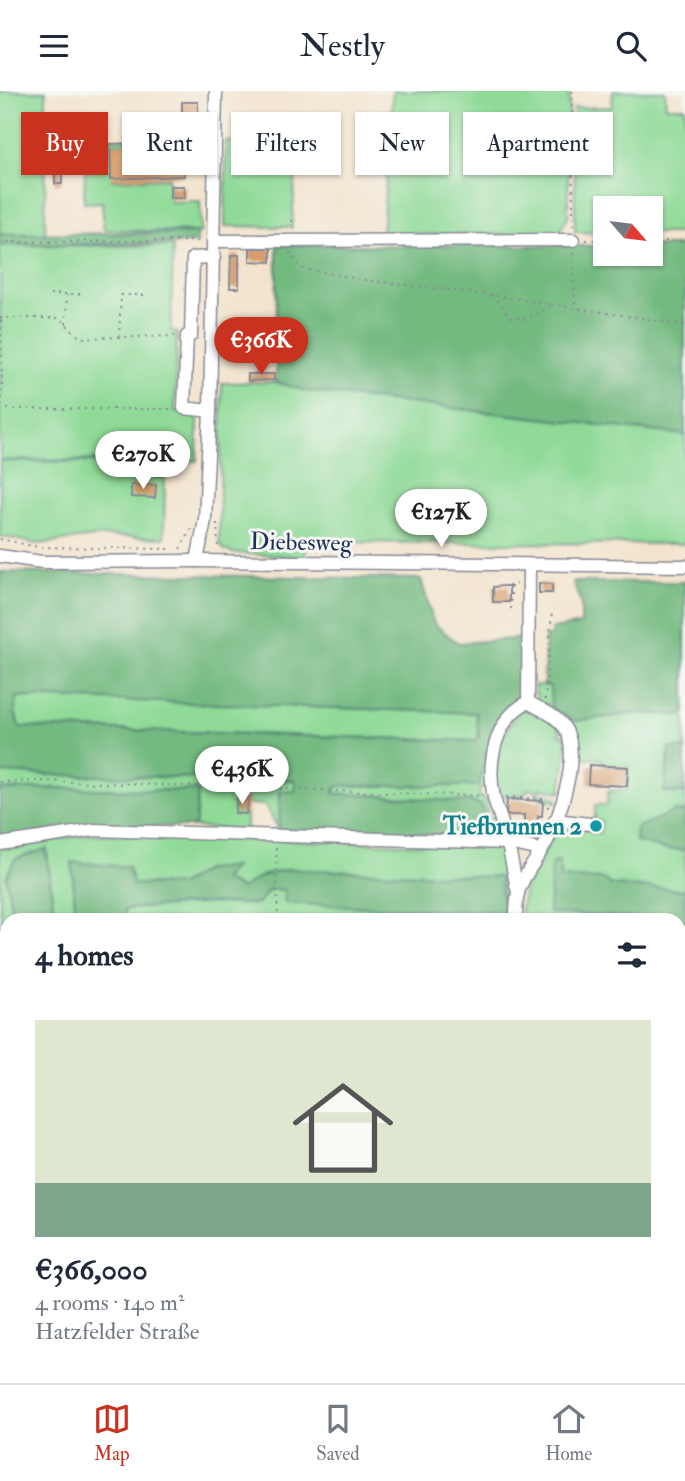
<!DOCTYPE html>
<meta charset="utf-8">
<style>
:root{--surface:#fff;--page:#f6f6f7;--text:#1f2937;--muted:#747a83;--line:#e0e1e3;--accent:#c8321e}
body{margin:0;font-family:"IM FELL Double Pica",serif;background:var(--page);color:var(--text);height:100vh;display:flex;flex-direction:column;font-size:26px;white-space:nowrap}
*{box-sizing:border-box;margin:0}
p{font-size:23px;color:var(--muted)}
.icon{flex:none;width:38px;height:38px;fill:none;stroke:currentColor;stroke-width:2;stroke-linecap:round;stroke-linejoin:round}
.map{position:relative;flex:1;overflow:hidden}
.details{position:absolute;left:0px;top:822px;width:686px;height:471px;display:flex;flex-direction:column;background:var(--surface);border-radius:21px 21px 0 0;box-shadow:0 2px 5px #0004}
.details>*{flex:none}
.top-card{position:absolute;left:21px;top:21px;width:644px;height:63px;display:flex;gap:14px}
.needle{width:46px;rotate:118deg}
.tools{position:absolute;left:593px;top:105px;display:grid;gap:14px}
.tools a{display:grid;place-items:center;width:70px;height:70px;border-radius:0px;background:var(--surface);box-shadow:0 2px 5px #0004;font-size:35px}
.price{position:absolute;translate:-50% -60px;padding:0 16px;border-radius:24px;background:#fff;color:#222;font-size:23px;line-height:46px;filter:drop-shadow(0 2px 4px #0008)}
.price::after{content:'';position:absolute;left:50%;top:42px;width:21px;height:16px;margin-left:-10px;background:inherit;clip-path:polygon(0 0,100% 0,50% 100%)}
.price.on{background:var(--accent);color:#fff}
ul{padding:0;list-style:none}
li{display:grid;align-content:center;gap:14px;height:371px;padding:0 35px}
li span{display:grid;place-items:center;height:217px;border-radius:0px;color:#555}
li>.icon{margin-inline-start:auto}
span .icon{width:126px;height:126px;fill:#fffc;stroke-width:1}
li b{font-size:30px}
h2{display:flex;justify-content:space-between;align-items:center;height:84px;padding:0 35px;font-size:30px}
.pill{padding:0 24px;border-radius:0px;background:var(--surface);box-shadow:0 2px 5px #0004;font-size:24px;line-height:63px}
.pill.on{background:var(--accent);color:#fff}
header{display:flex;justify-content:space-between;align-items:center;height:91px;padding:0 35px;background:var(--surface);font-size:32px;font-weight:600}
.tab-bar{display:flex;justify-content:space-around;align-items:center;height:98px;border-top:2px solid var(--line);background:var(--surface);font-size:19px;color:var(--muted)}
.tab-bar a{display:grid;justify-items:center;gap:4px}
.tab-bar .on{color:var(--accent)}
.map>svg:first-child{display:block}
.green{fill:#8fda97;stroke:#55847a;stroke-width:2}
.forest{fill:#73ba80;stroke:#47746f;stroke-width:2;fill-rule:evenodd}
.building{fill:#d79e6d}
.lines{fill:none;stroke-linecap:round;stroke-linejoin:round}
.minor-casing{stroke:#878995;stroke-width:15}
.path{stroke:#878995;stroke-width:2;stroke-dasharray:2 5;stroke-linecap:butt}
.minor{stroke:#fff;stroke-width:12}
.culture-dot{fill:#0f9aa8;stroke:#f6f6f2;stroke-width:2.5}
.labels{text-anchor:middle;stroke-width:6;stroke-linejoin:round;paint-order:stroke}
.street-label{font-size:24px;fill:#1b2f5e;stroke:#f6f6f2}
.culture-label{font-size:24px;font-weight:bold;fill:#0d838f;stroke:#f6f6f2;text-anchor:end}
</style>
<header><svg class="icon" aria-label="menu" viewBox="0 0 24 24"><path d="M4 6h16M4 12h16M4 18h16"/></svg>Nestly<svg class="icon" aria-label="search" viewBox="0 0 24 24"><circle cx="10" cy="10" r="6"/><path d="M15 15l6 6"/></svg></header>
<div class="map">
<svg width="685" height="1292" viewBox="0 0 685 1292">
<rect width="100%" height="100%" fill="#f6f6f2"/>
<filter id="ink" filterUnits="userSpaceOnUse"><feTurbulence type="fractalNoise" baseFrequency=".0143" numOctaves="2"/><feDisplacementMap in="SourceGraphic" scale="14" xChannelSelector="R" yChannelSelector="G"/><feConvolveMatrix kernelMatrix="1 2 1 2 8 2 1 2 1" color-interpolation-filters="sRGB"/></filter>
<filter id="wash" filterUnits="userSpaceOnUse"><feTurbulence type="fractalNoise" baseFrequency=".00686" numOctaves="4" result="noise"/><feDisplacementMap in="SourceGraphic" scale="28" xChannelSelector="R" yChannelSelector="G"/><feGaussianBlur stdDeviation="1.57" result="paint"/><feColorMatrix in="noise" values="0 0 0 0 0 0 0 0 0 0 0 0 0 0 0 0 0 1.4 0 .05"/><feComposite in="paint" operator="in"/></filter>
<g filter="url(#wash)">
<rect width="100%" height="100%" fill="#f3e3cc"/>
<g class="green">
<polygon points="0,0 46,0 45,143 0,143"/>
<polygon points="393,0 569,0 568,126 557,144 382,143"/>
<polygon points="613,0 665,0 666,16 685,16 685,142 651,142 651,117 606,117 605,142 575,141 574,17 612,16"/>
<polygon points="204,46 204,50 110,53 111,73 93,73 93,59 85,58 85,49"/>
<polygon points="226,50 297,55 292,136 225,135"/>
<polygon points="111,78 112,89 169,87 170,111 200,110 201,141 104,139 102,111 84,112 85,80"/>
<polygon points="0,154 173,155 171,240 177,241 175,320 198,323 197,370 0,369"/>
<polygon points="276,291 306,300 685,344 685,453 307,451 305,466 232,462 224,459 219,451 222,292"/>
<polygon points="0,370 165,372 164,447 102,445 38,453 0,445"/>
<polygon points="534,594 550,595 574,630 640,622 685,624 685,657 670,657 665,701 685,702 685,721 675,721 663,758 685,759 685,799 611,794 602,788 561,787 559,771 549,822 652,829 519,830 525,796 555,741 560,736 581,740 585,737 591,737 591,742 600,742 601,730 592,728 595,726 595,714 607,714 608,700 626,699 628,676 603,675 602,668 572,666 572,648 537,609"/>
<polygon points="17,605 477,622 479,647 476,650 19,636 15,621"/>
<polygon points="522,618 537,618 560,638 560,644 565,644 567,653 561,701 541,697 539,701 556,707 557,711 540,707 534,698 527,699 524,705 504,705 497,697 495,683 501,647"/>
<path d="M492,657l-2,40h-10l-1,9 5,1 3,4v15h8c3,11 2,16 -8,22l-153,-45 2,-8h143l6,-33z"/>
<path d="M0,682c99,4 197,4 296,7l-1,11 -15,1 -1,38 -14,-25 -17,-1v-5l-11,-2 -2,15 11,2v16l-51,-3 2,-36 -145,-3 -52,2z"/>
<path d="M90,743l410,13c14,15 13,53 11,73h-387v-11l85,-6 49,1 10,-15 16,1 2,13 218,10 -4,-36 -239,-1 -20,13 -18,-9 10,-12 -28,2 -25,15 -48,-1 -4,-17 -56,-4 4,57h-21l-8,-70 -41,27 7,43 -6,1v30l-7,-43v-59z"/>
<polygon points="679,900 685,900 685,958 679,955"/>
<polygon points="4,921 7,924 7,1068 0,1039 0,922"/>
<polygon points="0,1146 7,1146 7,1234 0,1235"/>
<polygon points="679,1160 685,1161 685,1236 679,1239"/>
<polygon points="7,1237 7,1284 0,1284 0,1238"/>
</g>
<g class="forest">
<polygon points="197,142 197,152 0,154 0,143"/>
<polygon points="277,154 605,155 606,163 651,163 651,155 685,155 685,344 306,300 276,291"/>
<path d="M0,481l421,7 13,45 24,19 67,-5 1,56 -34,54 -7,5 -6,33h-142l-3,7 138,9 10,4 4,30 -207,-6 1,-38 15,-1v-11c-98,-3 -196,-3 -295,-7zM17,606l459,16 3,24 -4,4 -456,-14 -4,-15z"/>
<polygon points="573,491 685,491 685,624 640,622 574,630 551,617 550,595 544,594 545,545 552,544 552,538 581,533 581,512"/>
<polygon points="670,657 685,657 685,702 664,701"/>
<polygon points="52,697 198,700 195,736 87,734 3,749 0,747 0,699"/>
<polygon points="675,720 685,721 685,759 663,758 635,750 636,737"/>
<polygon points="46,758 55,829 13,829 6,786 15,768"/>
<polygon points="559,770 561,787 603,788 611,794 685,799 685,832 679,831 679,830 549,822 552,772"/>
<polygon points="72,771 128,776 133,793 180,794 205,779 234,776 224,789 241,798 261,785 288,778 500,786 504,822 285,812 284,799 269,798 258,813 209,812 125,818 124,829 76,829"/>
<polygon points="679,955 685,958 685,1135 679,1134"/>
<polygon points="0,1039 7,1068 7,1146 0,1146"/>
<polygon points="0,1284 7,1284 7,1286 363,1286 364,1292 0,1292"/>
<polygon points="404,1286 507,1286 506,1292 406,1292"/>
<polygon points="523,1286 628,1286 624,1292 515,1292"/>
</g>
<g id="blocks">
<g class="building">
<rect x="182" y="11" width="16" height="13"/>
<rect x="50" y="24" width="11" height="20"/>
<polygon points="59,46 78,46 78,54 59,52"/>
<polygon points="183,51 184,85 111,88 110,53"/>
<polygon points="263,53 279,54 279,59 263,58"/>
<polygon points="55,60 76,60 76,64 62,64 62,93 55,93"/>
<polygon points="170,95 184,95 185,107 170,107"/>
<polygon points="250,157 271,157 271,171 250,170"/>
<polygon points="231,164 239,164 239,197 230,197"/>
<polygon points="230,234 245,234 244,251 230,251"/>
<polygon points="248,283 274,283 274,289 248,290"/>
<polygon points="150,375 161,375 161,385 155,385 155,381 150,381"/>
<polygon points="131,394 156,394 155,407 131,406"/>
<polygon points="539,492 552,493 552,502 539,502"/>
<polygon points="504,495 509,495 509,511 493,511 493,496"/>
<polygon points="589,674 628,676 627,695 588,693"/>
<polygon points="237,706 249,708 246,723 235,722"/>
<polygon points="507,708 543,710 542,725 538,725 537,736 542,736 541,749 534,749 534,738 524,737 524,724 506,724"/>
</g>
</g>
</g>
<g filter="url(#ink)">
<use href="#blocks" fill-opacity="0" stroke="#878995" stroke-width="2"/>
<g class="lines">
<defs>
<g id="minor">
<polyline points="214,150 573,149"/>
<polyline points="210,320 184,317 187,245 191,244 193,167 214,166"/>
<polyline points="0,465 42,471 197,470 685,475"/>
<polyline points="197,470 205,429 210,320 216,0"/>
<polyline points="555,729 590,733"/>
<polyline points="0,753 94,739 508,752 541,759"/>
<path d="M518,802c-4,-17 -6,-32 -10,-48 -3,-16 -10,-32 -14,-47 -7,-35 0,-79 34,-96"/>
<path d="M516,830c0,-9 0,-19 2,-28 5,-19 20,-34 29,-52 13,-25 35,-89 17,-114 -8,-12 -24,-18 -36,-25l1,-136"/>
<polyline points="0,846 7,888"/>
<polyline points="0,918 7,917"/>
<polyline points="679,1148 685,1148"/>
<polyline points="396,1286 401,1292"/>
</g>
</defs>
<use href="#minor" class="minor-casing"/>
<g class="path">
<polyline points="572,0 573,138"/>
<polyline points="292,129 294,138"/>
<polyline points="586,149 606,149"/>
<polyline points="651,150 685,150"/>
<polyline points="0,151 203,150"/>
<polyline points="290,161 300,177 365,189 491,204 685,234"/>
<polyline points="573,162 575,215"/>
<polyline points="50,203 83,203"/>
<polyline points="492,204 510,226 526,228 553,214"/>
<polyline points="0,227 60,227 80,247 175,245"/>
<polyline points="1,229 2,318"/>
<polyline points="66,233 67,204"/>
<polyline points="119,246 121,204 149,204"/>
<polyline points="0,318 174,318"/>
<polyline points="217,432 218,457"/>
<polyline points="0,448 38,456 172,458"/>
<polyline points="180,458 191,438"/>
<polyline points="511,518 511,494 517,493"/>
<polyline points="545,609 552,519"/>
<polyline points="0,691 43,690 483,705"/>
<polyline points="506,706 545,708 544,715 549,716"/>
<polyline points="276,757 278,830"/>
<polyline points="0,949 7,948"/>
<polyline points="0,1140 7,1140"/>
<polyline points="324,1286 337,1292"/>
<polyline points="0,1287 7,1284"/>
<polyline points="80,1292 81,1286"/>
</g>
<use href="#minor" class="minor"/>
</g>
</g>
<circle class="culture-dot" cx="596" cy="735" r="7"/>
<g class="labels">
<g class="street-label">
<text transform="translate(301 451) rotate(1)" y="8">Diebesweg</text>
</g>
<g class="culture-label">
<text x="582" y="743">Tiefbrunnen 2</text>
</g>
</g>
</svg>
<div class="tools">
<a><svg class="needle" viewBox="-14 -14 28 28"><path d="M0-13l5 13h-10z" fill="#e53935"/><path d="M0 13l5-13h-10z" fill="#747a83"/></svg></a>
</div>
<b class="price on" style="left:261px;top:286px">€366K</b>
<b class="price" style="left:143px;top:400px">€270K</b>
<b class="price" style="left:441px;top:458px">€127K</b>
<b class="price" style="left:242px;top:715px">€436K</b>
<div class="top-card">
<a class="pill on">Buy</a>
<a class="pill">Rent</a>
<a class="pill">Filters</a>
<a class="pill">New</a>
<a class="pill">Apartment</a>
</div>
<section class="details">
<h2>4 homes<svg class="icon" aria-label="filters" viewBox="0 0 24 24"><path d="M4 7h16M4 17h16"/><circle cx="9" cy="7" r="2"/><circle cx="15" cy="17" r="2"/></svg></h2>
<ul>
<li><span style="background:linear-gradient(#dfe7d0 75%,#7fa58c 0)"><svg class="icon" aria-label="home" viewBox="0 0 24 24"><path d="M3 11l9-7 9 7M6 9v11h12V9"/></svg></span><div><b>€366,000</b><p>4 rooms · 140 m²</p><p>Hatzfelder Straße</p></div></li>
</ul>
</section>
</div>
<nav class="tab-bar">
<a class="on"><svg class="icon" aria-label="map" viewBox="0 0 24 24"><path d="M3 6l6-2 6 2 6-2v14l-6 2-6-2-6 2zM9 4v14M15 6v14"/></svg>Map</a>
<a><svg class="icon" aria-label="saved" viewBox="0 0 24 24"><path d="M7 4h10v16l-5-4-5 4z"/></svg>Saved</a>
<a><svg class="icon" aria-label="home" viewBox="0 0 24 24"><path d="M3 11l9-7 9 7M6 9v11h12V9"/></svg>Home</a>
</nav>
